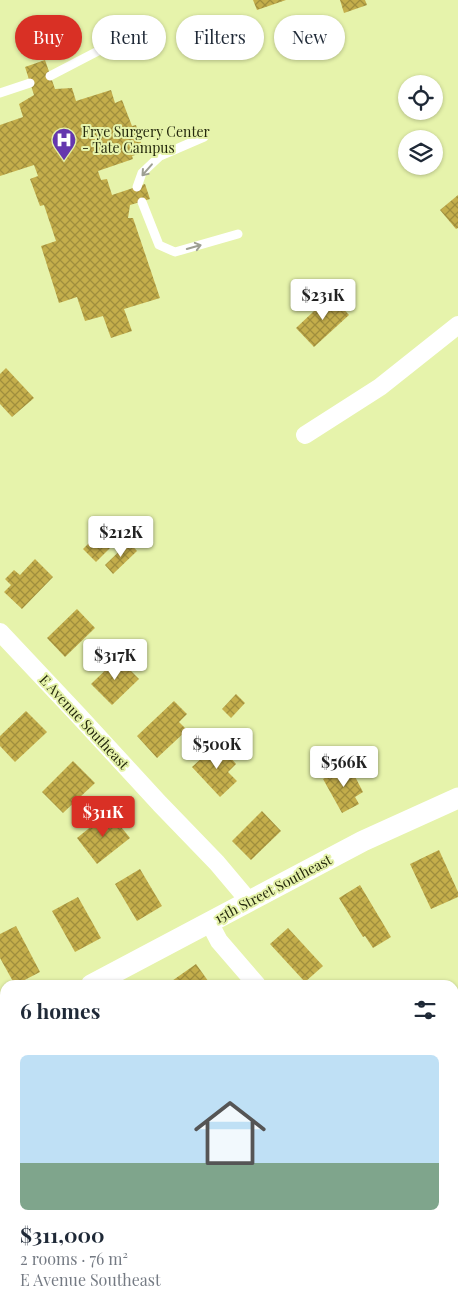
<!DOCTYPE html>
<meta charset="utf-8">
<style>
:root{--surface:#fff;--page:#f2f2f3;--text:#1f2937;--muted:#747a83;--line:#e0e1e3;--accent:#d93025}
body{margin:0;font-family:"Playfair Display",serif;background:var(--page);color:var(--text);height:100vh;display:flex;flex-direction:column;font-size:19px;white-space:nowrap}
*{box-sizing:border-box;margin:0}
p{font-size:16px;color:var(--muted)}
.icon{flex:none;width:28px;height:28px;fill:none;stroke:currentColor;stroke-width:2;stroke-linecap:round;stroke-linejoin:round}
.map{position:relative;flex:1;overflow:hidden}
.side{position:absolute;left:0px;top:980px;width:459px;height:335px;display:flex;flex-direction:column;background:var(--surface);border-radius:15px 15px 0 0;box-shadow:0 1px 4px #0004}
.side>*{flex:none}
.guide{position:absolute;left:15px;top:15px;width:429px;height:45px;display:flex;gap:10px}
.buttons{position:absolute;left:398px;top:75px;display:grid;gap:10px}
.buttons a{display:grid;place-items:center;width:45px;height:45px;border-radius:50%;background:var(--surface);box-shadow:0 1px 4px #0004;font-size:25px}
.price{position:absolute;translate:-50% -42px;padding:0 11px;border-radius:5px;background:#fff;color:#222;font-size:16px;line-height:32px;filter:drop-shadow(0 1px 2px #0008)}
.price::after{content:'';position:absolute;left:50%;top:30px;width:15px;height:11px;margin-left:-8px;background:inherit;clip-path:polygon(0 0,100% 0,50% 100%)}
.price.selected{background:var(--accent);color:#fff}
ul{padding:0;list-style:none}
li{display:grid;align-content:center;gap:10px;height:265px;padding:0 20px}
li+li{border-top:1px solid var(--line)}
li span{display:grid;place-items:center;height:155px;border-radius:8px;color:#555}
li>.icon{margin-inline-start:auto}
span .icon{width:90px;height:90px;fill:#fffc;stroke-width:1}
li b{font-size:21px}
h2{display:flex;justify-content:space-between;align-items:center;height:60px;padding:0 20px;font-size:21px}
.pill{padding:0 18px;border-radius:22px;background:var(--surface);box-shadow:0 1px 4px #0004;font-size:18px;line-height:45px}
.pill.selected{background:var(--accent);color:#fff}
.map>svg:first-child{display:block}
.building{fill:url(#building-cross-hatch)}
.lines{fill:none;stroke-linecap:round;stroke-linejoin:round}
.service{stroke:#fff;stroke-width:9}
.minor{stroke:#fff;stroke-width:18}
.tertiary{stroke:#fff;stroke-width:21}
.oneway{stroke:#9d9f92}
.labels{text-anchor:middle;stroke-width:4;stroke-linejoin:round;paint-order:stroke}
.poi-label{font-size:14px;fill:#25290d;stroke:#e6f3ab;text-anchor:start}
.street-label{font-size:14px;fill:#25290d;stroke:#e6f3ab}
</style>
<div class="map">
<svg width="458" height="1315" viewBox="0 0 458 1315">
<defs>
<pattern id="building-cross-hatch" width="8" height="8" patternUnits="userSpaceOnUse" patternTransform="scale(1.25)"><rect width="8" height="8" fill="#c4ae4b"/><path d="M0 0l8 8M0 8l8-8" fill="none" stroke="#9f8e3d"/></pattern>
</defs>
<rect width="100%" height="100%" fill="#e6f3ab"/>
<g class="building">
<polygon points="253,0 286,0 257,10"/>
<polygon points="340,0 365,0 367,5 344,13"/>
<polygon points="45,60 55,89 72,88 76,101 111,90 115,103 122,100 132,126 136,125 143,150 140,151 141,153 132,156 133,159 98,171 101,180 107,179 112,195 145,184 150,199 130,205 128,218 133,218 160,298 124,309 132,331 111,338 103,316 85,321 77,297 59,303 41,246 56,241 44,205 40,206 30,179 38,176 34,165 0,176 0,125 23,117 19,104 34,95 25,67"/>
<polygon points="458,195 458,228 456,229 440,210"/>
<polygon points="331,295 349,315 314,347 296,328"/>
<polygon points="6,368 34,398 12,417 0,404 0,374"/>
<polygon points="97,535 110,548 96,562 83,549"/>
<polygon points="129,542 137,551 113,574 105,565"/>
<polygon points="35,559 53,577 22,609 4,592 11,585 5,579 14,570 20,575"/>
<polygon points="77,609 95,628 65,657 47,638"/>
<polygon points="118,658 139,679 112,705 91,684"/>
<polygon points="236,694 245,703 231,718 222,709"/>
<polygon points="174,701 187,714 179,722 187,730 157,758 137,736"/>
<polygon points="26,711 47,732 15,762 0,746 0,736"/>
<polygon points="218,743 236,764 228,772 237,781 220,797 192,767"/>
<polygon points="73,761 95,783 63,813 42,792"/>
<polygon points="349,765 363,792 355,797 359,804 342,813 323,779"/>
<polygon points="262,811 281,831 251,860 232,841"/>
<polygon points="109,812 130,838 97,864 77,838"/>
<polygon points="439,850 458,892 458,897 431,909 410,864"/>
<polygon points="140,869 162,906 137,921 115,884"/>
<polygon points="360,885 391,937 373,948 365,936 363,937 339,898"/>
<polygon points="78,897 101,938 75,952 52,911"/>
<polygon points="16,926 40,972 15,985 0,958 0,934"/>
<polygon points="288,928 323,966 305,982 270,944"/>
<polygon points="196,964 211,985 171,985 169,983"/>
<polygon points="454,1069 458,1073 458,1113 454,1108"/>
<polygon points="5,1239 5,1270 0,1261 0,1242"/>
<polygon points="242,1310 279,1310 274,1315 247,1315"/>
</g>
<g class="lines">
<g class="service">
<polyline points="50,76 148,25"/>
<polyline points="0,93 30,83"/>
<polyline points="137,187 142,173 160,156 204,137"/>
<polyline points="142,202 159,245 175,252 238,234"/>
</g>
<g class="minor">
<polyline points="305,435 380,387 458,325"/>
<polyline points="0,632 79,716 160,804 217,863 249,901"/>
<polyline points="209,922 219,941 257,985"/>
<polyline points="454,1030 458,1026"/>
<polyline points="454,1207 458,1212"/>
<polyline points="178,1310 179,1315"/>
<polyline points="51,1315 61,1310"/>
</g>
<g class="tertiary">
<polyline points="91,985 363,841 458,798"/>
<polyline points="0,1033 5,1030"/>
</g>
</g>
<defs><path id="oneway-shaft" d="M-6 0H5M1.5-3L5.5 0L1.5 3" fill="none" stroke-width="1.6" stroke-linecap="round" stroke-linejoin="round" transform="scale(1.25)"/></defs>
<g class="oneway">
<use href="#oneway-shaft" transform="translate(147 170) rotate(131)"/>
<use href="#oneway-shaft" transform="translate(194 247) rotate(-16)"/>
</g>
<defs>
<symbol id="hospital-pin" viewBox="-11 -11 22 30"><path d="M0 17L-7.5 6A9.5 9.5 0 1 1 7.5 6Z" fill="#6537ae" stroke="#e6f3ab"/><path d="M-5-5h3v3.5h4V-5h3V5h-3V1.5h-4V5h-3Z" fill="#fff"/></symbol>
</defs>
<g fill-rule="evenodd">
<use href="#hospital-pin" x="50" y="126" width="28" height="38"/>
</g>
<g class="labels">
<g class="poi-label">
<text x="82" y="137">Frye Surgery Center<tspan x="82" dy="16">- Tate Campus</tspan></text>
</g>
<g class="street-label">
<text transform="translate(84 722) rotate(47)" y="5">E Avenue Southeast</text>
<text transform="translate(273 889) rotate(-28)" y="5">15th Street Southeast</text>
</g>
</g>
</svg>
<div class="buttons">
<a><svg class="icon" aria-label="locate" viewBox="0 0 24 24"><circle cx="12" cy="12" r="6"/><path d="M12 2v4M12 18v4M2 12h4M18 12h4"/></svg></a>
<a><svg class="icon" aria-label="layers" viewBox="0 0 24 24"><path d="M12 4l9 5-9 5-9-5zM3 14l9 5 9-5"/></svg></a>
</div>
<b class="price" style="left:323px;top:321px">$231K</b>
<b class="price" style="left:121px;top:558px">$212K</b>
<b class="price" style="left:115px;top:681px">$317K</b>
<b class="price" style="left:217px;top:770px">$500K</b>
<b class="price" style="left:344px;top:788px">$566K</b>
<b class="price selected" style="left:103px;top:838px">$311K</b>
<div class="guide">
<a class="pill selected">Buy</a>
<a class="pill">Rent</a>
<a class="pill">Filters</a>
<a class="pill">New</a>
</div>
<section class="side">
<h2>6 homes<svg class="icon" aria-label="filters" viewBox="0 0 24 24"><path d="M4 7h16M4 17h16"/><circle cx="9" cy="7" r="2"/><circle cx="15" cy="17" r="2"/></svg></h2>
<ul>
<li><span style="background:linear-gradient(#bfe0f5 70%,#7fa58c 0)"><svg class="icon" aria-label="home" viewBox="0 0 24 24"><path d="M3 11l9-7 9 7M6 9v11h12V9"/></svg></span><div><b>$311,000</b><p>2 rooms · 76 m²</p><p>E Avenue Southeast</p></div></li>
</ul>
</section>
</div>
